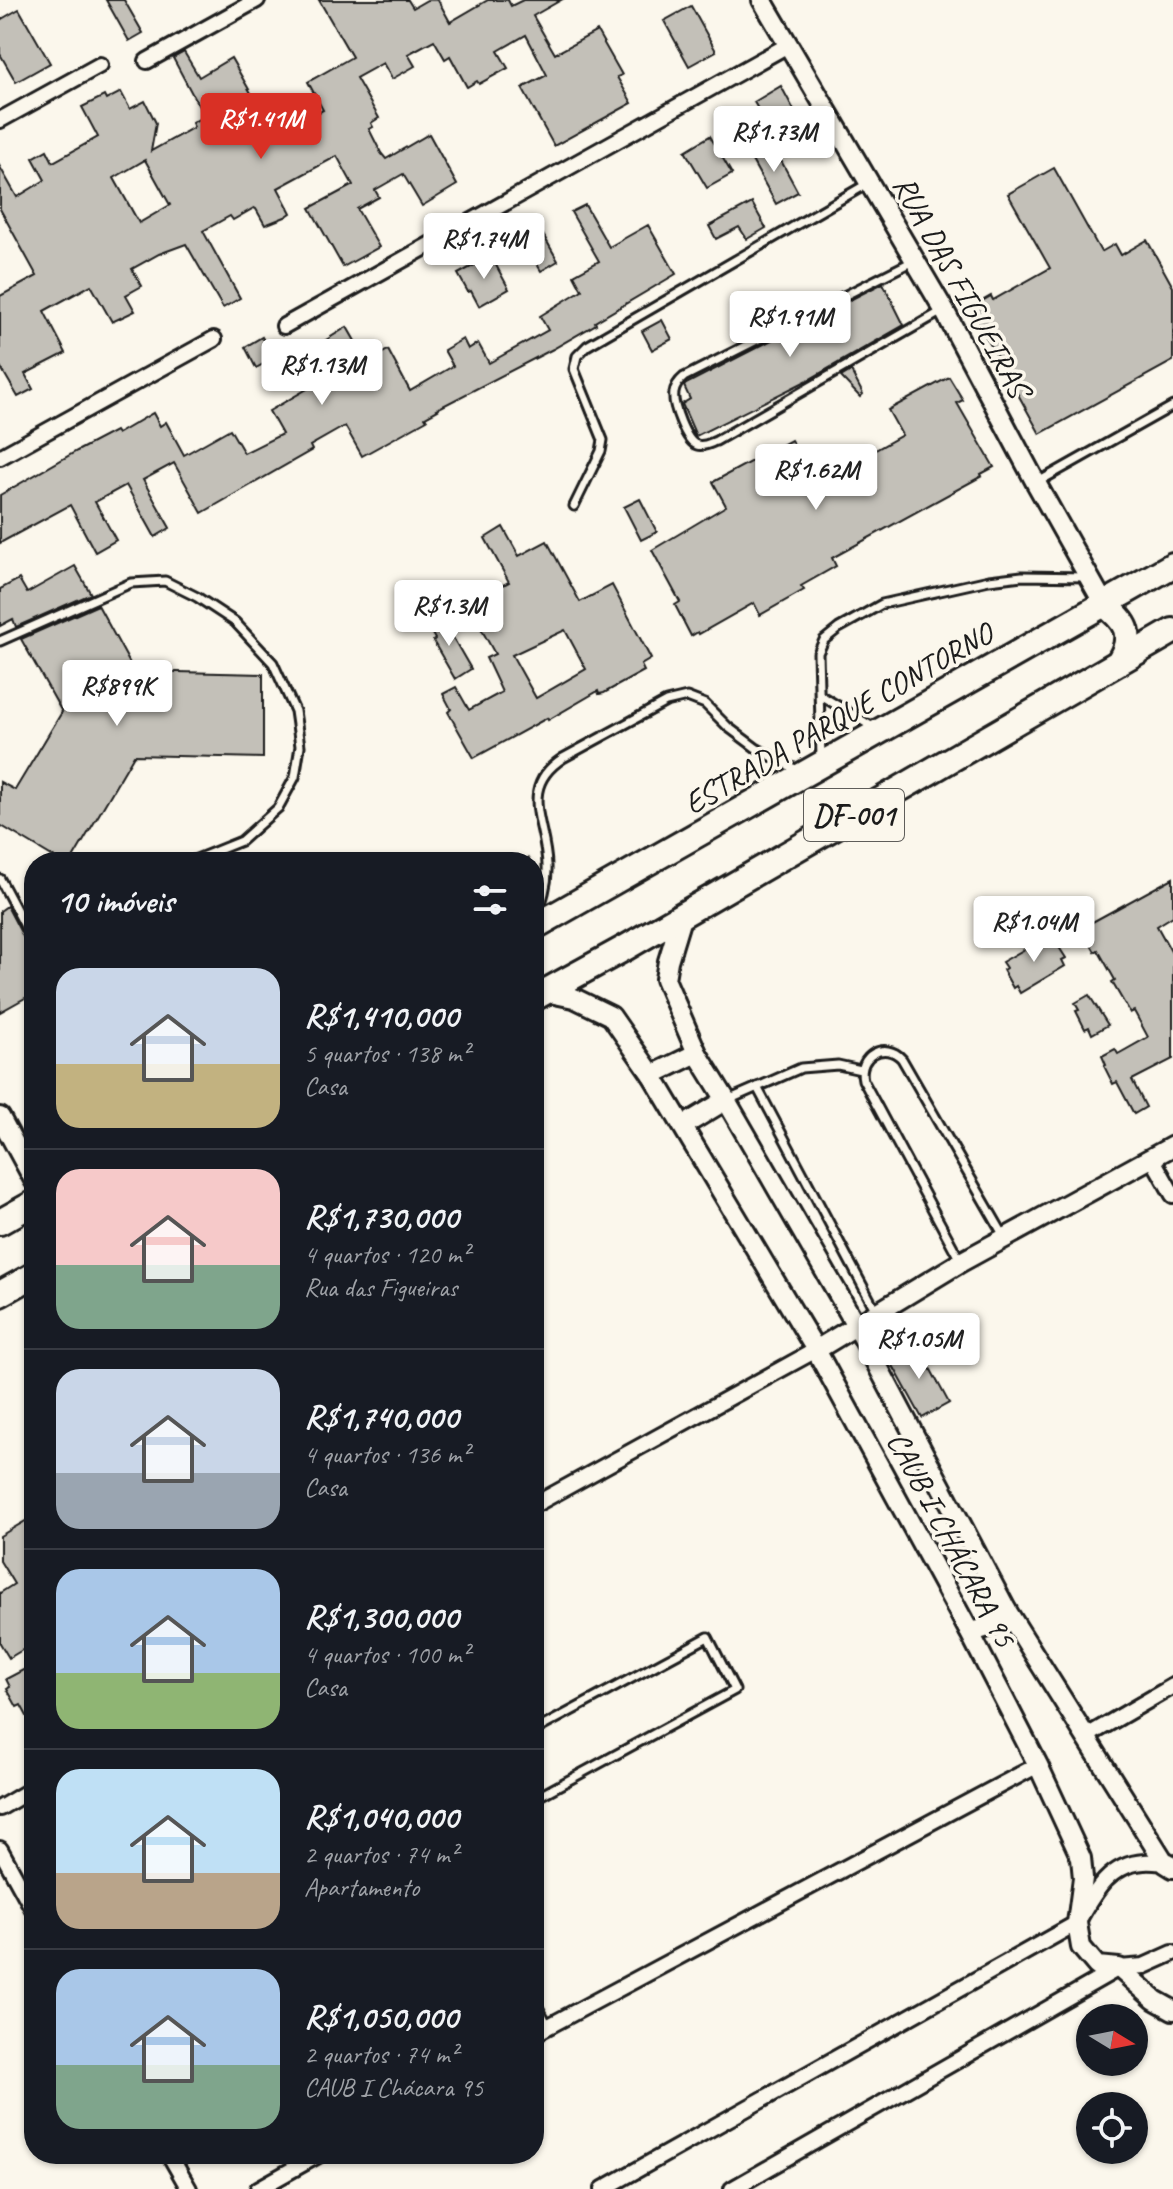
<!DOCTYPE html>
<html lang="pt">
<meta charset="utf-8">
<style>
:root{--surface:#171b24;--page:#20242c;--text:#f1f3f6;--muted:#9ea1a6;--line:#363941;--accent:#d93025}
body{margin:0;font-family:Caveat,sans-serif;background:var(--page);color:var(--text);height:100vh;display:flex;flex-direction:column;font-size:30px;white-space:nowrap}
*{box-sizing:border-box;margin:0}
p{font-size:26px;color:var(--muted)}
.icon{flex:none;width:44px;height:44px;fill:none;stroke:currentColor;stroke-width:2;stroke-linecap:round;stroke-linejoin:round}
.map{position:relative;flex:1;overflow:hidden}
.sheet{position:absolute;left:24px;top:852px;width:520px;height:1312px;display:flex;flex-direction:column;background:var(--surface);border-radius:32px;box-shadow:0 2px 6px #0004}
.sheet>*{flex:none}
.needle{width:52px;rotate:100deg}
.buttons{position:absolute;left:1076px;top:2004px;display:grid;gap:16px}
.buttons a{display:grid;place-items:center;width:72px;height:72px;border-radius:50%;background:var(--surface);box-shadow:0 2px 6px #0004;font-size:40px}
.price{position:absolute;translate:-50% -68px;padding:0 18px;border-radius:8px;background:#fff;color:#222;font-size:26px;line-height:52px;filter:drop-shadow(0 2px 4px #0008)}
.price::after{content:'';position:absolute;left:50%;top:48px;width:24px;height:18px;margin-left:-12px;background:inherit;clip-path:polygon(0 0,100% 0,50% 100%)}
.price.on{background:var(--accent);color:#fff}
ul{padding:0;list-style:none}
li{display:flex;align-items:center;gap:24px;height:200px;padding:0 32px}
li+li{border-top:2px solid var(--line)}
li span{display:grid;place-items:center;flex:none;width:224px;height:160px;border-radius:24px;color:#555}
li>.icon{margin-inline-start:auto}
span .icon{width:96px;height:96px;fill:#fffc;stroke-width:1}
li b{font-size:34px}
h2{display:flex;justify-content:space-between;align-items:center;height:96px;padding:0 32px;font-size:34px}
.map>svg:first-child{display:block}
.building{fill:#c3c0b8;stroke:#1c1c1c;stroke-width:2;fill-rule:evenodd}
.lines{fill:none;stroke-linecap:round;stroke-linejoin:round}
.service-casing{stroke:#1c1c1c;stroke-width:13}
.minor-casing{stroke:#1c1c1c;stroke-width:20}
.tertiary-casing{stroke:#1c1c1c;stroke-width:24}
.trunk-casing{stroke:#1c1c1c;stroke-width:30}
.path{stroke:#1c1c1c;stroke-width:3;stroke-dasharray:8 6;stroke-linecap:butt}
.service{stroke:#fbf7ec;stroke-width:7}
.minor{stroke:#fbf7ec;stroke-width:14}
.tertiary{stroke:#fbf7ec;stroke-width:18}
.trunk{stroke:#fbf7ec;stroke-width:24}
.labels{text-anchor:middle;stroke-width:7;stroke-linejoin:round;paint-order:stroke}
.shield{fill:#fbf7ec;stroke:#5f5e5a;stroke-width:2}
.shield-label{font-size:30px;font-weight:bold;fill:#1c1c1c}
.street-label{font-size:32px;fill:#1c1c1c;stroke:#fbf7ec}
</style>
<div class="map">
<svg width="1173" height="2189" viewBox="0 0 1173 2189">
<rect width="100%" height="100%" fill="#fbf7ec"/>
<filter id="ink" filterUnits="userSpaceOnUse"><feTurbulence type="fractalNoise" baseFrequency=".0125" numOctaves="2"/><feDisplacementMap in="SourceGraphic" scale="16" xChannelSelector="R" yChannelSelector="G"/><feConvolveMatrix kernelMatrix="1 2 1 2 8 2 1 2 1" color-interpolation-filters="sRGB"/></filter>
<g filter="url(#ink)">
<g class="building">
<polygon points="106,0 124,0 143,33 129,41"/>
<path d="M319,0h89l5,8 14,-8h11l12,22 38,-22h20l3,6 12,-6h38l-28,16 22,38 42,-23 25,44 -5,2 15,26 -78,43 -32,-58 25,-13 -21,-40 -28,16 10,17 -29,16 -2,-3 -10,6 -17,-31 -5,3 -11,-19 -26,14 7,12 -23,13 -9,-16 -27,15 23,40 -8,5 2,4 -4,2 12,24 5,6 43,-25 28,51 -35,21 -19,-32 -28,16 4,7 -22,12 22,38 -36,20 -33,-59 43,-23 -16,-29 -59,32 13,25 -6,4 -20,8 -9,-16 -2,-1 -21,12 -3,-4 -27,15 37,67 -17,10 -37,-64 -27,10 -27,15 10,17 -16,9 9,16 -23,11 -21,-37 -47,26 22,42 -41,21 8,15 -15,8 -18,-31v-70l37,-20 -37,-67v-42l17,30 28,-17 -12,-22 14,-8 6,12 45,-25 -16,-30 22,-11 2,4 15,-8 9,17 15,-8 11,22 -5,28 43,-24 -2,-4 12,-7 -31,-58 11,-6 15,25 32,-19 44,77 48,-25 -15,-28 44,-25zM145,160l25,45 -31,18 -25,-45z"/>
<polygon points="691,6 716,51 689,66 664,21"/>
<polygon points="19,9 50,63 16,82 0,54 0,20"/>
<polygon points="781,86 808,136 782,151 754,102"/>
<polygon points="710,136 732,174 707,188 685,151"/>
<polygon points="772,144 798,192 776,204 750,157"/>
<polygon points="1054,168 1101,252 1115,244 1121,255 1147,240 1173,287 1173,361 1040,434 970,308 991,296 993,300 1050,268 1008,194"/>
<polygon points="752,203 766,228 747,239 739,227 716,239 709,226"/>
<polygon points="585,205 609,247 648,225 676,274 595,322 596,324 553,349 437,409 438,410 425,417 427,420 362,456 345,426 310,446 312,450 202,513 174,463 143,480 170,528 155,537 126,485 95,502 116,540 95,552 70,505 0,543 0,495 77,451 115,431 117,434 153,413 160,426 166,422 184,455 230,429 244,453 282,434 269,411 319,382 311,367 334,354 326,340 347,327 367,362 388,350 410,391 453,366 444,350 463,339 468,349 478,343 489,363 548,330 540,316 582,290 574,275 599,261 571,212"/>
<polygon points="537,224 558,261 541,271 519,234"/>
<polygon points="491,256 509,289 479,306 471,291 468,292 458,274"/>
<polygon points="883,283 904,325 810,379 696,436 682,404 690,399 684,386 686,384"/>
<polygon points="662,320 672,339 652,350 642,331"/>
<polygon points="262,337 274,358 256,368 245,347"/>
<polygon points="851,371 863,394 860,397 841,377"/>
<polygon points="949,377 963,400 957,403 994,467 981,474 982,476 832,558 836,566 801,586 804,590 760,615 754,603 699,634 698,632 691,636 675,605 680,602 652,550 726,506 713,482 791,440 815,484 902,435 888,410"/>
<polygon points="640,499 657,532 641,540 624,507"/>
<path d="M503,527l16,29 28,-15 33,61 32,-17 39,74 -10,6 3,6 -40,22 -5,1 -1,-3 -50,29 -1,-2 -73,40 -26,-46 3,-3 -8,-15 13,-7 13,23 33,-18 -16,-34 9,-4 -17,-31 13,-7 -4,-6 9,-4 -7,-14 20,-10 -24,-44zM565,630l21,39 -50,29 -24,-43z"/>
<polygon points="75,566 91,594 16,627 13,619 0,626 0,589 19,579 27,593"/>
<polygon points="98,605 134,671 263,674 263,758 134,755 71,862 62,862 0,825 0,782 15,790 62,712 21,639"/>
<polygon points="441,617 471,669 455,679 433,641 435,639 427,625"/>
<polygon points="1173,878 1173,916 1157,926 1173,955 1173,1059 1132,1080 1146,1107 1134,1114 1117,1082 1113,1084 1104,1066 1106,1065 1102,1056 1115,1049 1118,1054 1148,1037 1134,1011 1130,1013 1112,982 1115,980 1098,950 1095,952 1085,934 1088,932 1085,926"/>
<polygon points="7,906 28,946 34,949 34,993 0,1012 0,911"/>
<polygon points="1048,936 1052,942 1055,941 1066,958 1062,960 1065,966 1020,993 1016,986 1013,988 1003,970 1006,968 1002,962"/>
<polygon points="1089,995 1108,1025 1092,1034 1089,1027 1085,1029 1076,1011 1079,1010 1075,1003"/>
<polygon points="917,1344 949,1403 922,1418 890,1360"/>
<polygon points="34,1516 34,1643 9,1658 0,1643 0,1593 14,1584 0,1561 0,1536"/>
<polygon points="25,1669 34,1670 34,1729 21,1705 17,1707 7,1689 10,1687 6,1679"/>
</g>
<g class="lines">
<defs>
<g id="service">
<path d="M913,261l-229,116c-6,5 -9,9 -10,16 -2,11 12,49 23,52 7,2 13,-2 19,-4l228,-131"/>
<polyline points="1038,482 1173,406"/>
<polyline points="574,506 601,451 603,440 574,369 577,356 587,346 867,184"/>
<polyline points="0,641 131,583 165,581 197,597 235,622 273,663 295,711 300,746 295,777 278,808 241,841 189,862"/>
<polyline points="820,695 876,729"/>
<polyline points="821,758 818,653 824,640 839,628 882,604 989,580 1022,576 1087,577"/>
<polyline points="0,879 34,943"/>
<path d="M535,920c7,-19 13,-35 12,-55 -1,-42 -30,-77 16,-107l103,-56 21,-5 18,7 23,23 28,21 41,22"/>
<polyline points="757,1087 876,1311"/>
<polyline points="728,1100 801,1068 838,1065 861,1070"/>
<path d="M961,1262l-98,-182c-6,-24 22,-40 39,-21l102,177"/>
<polyline points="534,1731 708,1637 735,1690 534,1799"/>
</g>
<g id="minor">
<polyline points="147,61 257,0"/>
<polyline points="0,120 100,65"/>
<polyline points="284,326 788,45"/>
<polyline points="0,457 214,339"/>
<polyline points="1152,1158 1173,1195"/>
<polyline points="534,1505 816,1350"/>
<polyline points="1087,1736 1173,1686"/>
<polyline points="0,1808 34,1788"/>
<polyline points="0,1849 34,1911"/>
<polyline points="534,2007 545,2027"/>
<polyline points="534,2034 1038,1765"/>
<polyline points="169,2154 189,2189"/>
<polyline points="258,2189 320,2154"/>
<path d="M603,2189l474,-266c16,-28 31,-59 67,-61 9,-1 17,2 25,-1"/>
<polyline points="732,2189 1119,1968 1144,1966 1173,1953"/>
</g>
<g id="tertiary">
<polyline points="762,0 944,310 1036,483 1104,604"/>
<polyline points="682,915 668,961 665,979 697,1053 726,1100 856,1325 1007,1611 1165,1863 1173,1868"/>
<polyline points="545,992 574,998 611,1016 652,1075 816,1350 969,1631 1038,1765 1081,1858 1083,1878 1077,1923 1081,1947 1097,1966 1119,1968 1155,2000 1173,2010"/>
<polyline points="652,1075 697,1053"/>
<polyline points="0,1117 34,1180"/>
<polyline points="683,1126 726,1100"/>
<polyline points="816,1350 961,1262 1173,1146"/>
<path d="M969,1631c15,0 29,-7 38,-20"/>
</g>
<g id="trunk">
<path d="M1104,604c22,17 31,30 16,56"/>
<polyline points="534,927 1173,565"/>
<polyline points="534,998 625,948 1173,631"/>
<polyline points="0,1222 34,1203"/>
<polyline points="0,1294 34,1275"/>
</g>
</defs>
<use href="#service" class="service-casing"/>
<use href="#minor" class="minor-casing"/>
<use href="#tertiary" class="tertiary-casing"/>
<use href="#trunk" class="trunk-casing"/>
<polyline class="path" points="523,862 533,855"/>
<use href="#service" class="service"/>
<use href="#minor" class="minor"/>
<use href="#tertiary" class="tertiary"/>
<use href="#trunk" class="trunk"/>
</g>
</g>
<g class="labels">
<rect class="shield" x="804" y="789" width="100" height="52" rx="6"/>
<g class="shield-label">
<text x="854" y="825">DF-001</text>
</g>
<g class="street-label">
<text transform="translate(962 286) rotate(61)" y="11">RUA DAS FIGUEIRAS</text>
<text transform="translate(838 718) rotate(-30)" y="11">ESTRADA PARQUE CONTORNO</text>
<text transform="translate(952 1539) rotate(62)" y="11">CAUB I CHÁCARA 95</text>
</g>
</g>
</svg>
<div class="buttons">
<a><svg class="needle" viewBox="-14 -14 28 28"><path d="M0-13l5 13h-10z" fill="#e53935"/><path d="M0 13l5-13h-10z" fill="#9ea1a6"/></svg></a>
<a><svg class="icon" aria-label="locate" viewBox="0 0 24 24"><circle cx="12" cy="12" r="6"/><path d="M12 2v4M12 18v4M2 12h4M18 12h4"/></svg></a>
</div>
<b class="price on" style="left:261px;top:161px">R$1.41M</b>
<b class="price" style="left:774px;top:174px">R$1.73M</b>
<b class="price" style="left:484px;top:281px">R$1.74M</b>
<b class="price" style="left:790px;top:359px">R$1.91M</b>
<b class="price" style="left:322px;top:407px">R$1.13M</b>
<b class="price" style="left:816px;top:512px">R$1.62M</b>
<b class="price" style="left:449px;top:648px">R$1.3M</b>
<b class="price" style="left:117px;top:728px">R$899K</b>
<b class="price" style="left:1034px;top:964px">R$1.04M</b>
<b class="price" style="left:919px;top:1381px">R$1.05M</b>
<section class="sheet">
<h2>10 imóveis<svg class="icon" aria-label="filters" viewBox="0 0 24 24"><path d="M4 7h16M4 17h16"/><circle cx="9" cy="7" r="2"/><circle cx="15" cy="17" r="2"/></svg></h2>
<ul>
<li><span style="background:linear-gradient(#c9d6e8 60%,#c2b280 0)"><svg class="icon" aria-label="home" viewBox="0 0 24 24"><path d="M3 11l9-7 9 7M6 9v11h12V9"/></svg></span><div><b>R$1,410,000</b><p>5 quartos · 138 m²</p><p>Casa</p></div></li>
<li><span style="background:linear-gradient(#f6c9c9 60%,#7fa58c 0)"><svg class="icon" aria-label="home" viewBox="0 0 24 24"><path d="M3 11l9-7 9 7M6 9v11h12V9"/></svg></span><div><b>R$1,730,000</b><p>4 quartos · 120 m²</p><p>Rua das Figueiras</p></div></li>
<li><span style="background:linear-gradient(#c9d6e8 65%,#9aa5b1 0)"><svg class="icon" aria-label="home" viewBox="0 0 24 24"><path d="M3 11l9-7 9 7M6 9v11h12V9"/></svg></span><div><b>R$1,740,000</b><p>4 quartos · 136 m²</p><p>Casa</p></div></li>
<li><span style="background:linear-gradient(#a9c7e8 65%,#8fb573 0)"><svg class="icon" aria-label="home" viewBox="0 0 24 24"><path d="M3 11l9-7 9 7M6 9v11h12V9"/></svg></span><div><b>R$1,300,000</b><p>4 quartos · 100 m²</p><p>Casa</p></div></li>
<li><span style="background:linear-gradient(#bfe0f5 65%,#b9a48a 0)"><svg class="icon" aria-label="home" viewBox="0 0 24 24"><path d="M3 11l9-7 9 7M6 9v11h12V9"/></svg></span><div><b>R$1,040,000</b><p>2 quartos · 74 m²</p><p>Apartamento</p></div></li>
<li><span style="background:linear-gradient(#a9c7e8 60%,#7fa58c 0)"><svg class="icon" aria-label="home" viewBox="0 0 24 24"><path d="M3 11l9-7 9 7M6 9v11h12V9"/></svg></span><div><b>R$1,050,000</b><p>2 quartos · 74 m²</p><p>CAUB I Chácara 95</p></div></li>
</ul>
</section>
</div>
